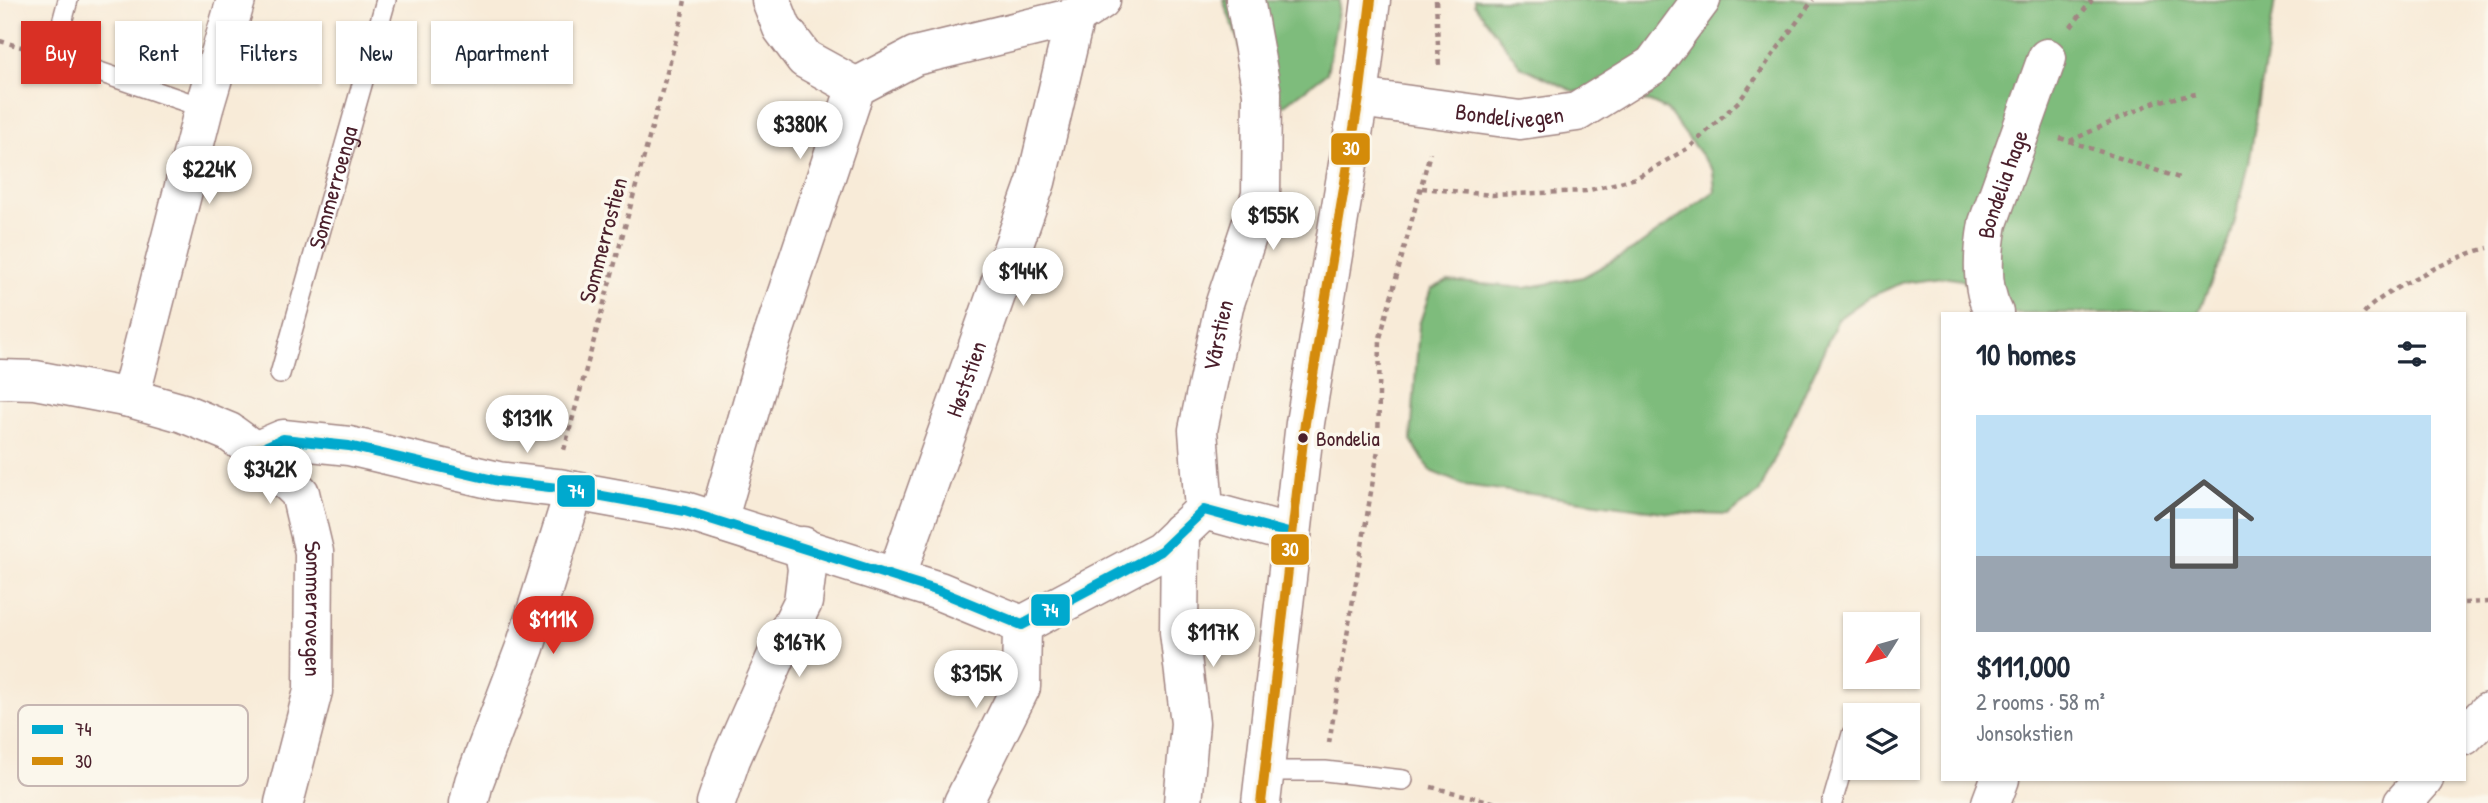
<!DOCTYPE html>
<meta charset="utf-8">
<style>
:root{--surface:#fff;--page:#f6f6f7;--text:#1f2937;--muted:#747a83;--accent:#d93025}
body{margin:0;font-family:"Patrick Hand",sans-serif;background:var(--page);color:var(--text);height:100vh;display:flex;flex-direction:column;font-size:26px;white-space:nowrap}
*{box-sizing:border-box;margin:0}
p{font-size:23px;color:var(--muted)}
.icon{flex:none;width:38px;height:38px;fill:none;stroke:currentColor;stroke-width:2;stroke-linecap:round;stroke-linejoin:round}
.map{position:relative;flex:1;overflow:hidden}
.side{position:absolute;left:1941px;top:312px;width:525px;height:469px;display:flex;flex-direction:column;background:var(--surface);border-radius:0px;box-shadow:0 2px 5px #0004}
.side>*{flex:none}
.banner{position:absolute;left:21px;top:21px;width:665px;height:63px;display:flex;gap:14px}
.needle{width:46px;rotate:233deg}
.buttons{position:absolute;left:1843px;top:612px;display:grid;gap:14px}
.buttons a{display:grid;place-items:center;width:77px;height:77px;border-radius:0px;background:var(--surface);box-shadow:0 2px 5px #0004;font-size:35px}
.price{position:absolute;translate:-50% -60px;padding:0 16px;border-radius:24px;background:#fff;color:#222;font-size:23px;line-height:46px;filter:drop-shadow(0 2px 4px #0008)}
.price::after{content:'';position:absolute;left:50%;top:42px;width:21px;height:16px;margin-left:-10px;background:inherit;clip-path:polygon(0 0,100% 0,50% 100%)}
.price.selected{background:var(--accent);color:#fff}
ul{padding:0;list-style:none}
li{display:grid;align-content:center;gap:14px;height:371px;padding:0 35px}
li span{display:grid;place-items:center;height:217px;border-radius:0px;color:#555}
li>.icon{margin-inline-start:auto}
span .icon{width:126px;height:126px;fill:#fffc;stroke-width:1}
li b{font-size:30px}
h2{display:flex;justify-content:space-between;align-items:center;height:84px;padding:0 35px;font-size:30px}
.chip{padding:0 24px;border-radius:0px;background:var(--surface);box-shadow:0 2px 5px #0004;font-size:24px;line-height:63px}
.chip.selected{background:var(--accent);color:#fff}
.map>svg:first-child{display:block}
.forest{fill:#7ebc7b;stroke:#646e53;stroke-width:2}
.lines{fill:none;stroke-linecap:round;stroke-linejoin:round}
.service-casing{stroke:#a18582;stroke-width:22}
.minor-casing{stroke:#a18582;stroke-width:41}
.primary-casing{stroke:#a18582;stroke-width:41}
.path{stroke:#a18582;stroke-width:4.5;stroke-dasharray:5 5;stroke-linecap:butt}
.service{stroke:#fff;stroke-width:19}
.minor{stroke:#fff;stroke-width:38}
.primary{stroke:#fff;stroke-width:38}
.bus-1-casing{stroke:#fbf7ec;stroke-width:16}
.bus-2-casing{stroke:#fbf7ec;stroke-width:16}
.bus-1{stroke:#00a9ce;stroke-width:10}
.bus-2{stroke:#d48b09;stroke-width:10}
.bus-dot{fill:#4a1f2b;stroke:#fbf7ec;stroke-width:2.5}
.labels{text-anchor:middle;stroke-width:7;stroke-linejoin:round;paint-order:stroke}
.bus-label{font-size:21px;fill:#4a1f2b;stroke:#fbf7ec;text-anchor:start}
.street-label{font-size:23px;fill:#4a1f2b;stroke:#fbf7ec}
.key{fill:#fbf7ec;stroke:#c6b6b2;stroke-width:2}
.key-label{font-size:19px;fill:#4a1f2b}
.line-badge{stroke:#fbf7ec;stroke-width:2.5}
.badge-label{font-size:19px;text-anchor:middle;font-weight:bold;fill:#fff}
</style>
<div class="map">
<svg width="2488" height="803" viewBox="0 0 2488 803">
<rect width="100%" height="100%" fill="#fbf7ec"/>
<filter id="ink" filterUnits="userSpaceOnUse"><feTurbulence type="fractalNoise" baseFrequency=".0143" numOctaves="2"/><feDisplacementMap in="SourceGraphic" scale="14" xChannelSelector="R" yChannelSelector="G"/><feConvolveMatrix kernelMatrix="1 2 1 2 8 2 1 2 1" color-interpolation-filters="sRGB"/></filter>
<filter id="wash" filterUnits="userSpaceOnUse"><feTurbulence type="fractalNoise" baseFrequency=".00686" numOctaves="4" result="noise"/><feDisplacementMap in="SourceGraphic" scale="28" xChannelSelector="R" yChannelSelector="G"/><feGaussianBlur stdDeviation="1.57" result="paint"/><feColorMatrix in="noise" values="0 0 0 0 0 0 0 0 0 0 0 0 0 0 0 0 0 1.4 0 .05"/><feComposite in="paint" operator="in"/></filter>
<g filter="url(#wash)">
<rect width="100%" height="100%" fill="#f8ebd8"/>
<g class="forest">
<polygon points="1223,0 1340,0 1327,73 1256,126 1239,43"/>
<polygon points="1474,0 2275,0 2249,164 2230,239 2198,313 1991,313 1962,280 1942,277 1904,282 1869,297 1838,319 1759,493 1728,515 1671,513 1464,485 1430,471 1411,440 1419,325 1431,289 1448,281 1525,288 1583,277 1634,249 1715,191 1713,171 1667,110 1650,102 1573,91 1520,66 1474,4"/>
</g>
</g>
<g filter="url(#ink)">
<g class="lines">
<defs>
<g id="service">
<polyline points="68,0 53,56 204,108"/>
<path id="s1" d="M280,374l106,-374"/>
<polyline points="1265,771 1325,771 1403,780"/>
<polyline points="1832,803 1852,734"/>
</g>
<g id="minor">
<polyline points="771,0 782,28 805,59 856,87"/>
<path id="s2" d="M1359,98l161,22 57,-8 76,-47 48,-65"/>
<path id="s3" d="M1994,313c-14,-25 -11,-62 -6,-90l59,-165"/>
<path id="s4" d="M0,379l35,1 95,18 53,15 46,19 26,19 45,42 14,59 -1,139 -29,112"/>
<polyline points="130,398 204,108 236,0"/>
<polyline points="255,451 283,439 349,446 498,481 558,488 685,511 939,591 1022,625 1161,551 1204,510 1292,534"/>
<path id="s5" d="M1204,510l-6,-80 26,-124 37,-111 1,-102 -17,-93"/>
<polyline points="718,521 763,365 856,87 915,56 1075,17 1101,0"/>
<polyline points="1180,532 1179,632 1190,723 1183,803"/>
<path id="s6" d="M896,577l140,-395 39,-165"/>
<polyline points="2464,736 2488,712"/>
<polyline points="469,803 474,782 525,647 574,491"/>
<polyline points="716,803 731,759 780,648 803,602 807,569 803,546"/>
<polyline points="963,803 1021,687 1022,625"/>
<polyline points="1991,803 2000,779"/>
<polyline points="2403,803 2424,779"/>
</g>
<polyline id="primary" points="1261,803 1305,423 1359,98 1371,0"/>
</defs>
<use href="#service" class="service-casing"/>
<use href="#minor" class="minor-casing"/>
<use href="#primary" class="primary-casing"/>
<g class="path">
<polyline points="1436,0 1439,68"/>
<polyline points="2071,27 2092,0"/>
<polyline points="0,41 25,48"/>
<polyline points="2060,138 2179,178"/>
<polyline points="2070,141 2155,102 2196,94"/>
<polyline points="1422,188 1492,195 1586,191 1636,178 1690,147 1740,100 1813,0"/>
<path d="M2364,313c17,-22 96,-59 124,-65"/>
<polyline points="564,450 681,21 685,0"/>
<polyline points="2464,603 2488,602"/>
<polyline points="1329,743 1378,450 1380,338 1430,153"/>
<polyline points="1431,787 1497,803"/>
</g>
<use href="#service" class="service"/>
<use href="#minor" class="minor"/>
<use href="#primary" class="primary"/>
<defs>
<polyline id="bus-1" points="255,451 283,439 349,446 498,481 558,488 685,511 939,591 1022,625 1161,551 1204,510 1292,534"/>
<polyline id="bus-2" points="1261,803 1305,423 1359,98 1371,0"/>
</defs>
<use href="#bus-1" class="bus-1-casing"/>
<use href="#bus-2" class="bus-2-casing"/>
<use href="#bus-1" class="bus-1"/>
<use href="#bus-2" class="bus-2"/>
</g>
</g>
<circle class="bus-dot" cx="1303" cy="438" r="6"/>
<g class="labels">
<g class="bus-label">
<text x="1316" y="446">Bondelia</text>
</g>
<g class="street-label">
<text dy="8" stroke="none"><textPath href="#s2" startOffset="152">Bondelivegen</textPath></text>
<text dy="8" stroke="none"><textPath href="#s3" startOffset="133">Bondelia hage</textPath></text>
<text dy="8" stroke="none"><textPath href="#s1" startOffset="194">Sommerroenga</textPath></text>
<text transform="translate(603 240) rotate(-75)" y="8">Sommerrostien</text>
<text dy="8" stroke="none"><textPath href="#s5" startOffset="177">Vårstien</textPath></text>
<text dy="8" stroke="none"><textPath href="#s6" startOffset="210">Høststien</textPath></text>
<text dy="8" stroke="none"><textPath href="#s4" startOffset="448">Sommerrovegen</textPath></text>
</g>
</g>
<rect x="18" y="705" width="230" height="81" rx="10" class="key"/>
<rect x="32" y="725" width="31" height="9" fill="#00a9ce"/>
<rect x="32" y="757" width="31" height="8" fill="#d48b09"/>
<g class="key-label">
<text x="75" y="736">74</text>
<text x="75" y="768">30</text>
</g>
<g class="line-badge">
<rect x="1330" y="132" width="41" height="34" rx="7" fill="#d48b09"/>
<rect x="556" y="474" width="40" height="34" rx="7" fill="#00a9ce"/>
<rect x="1270" y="533" width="40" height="33" rx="7" fill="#d48b09"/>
<rect x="1030" y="593" width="41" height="34" rx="7" fill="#00a9ce"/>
</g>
<g class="badge-label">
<text x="1351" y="155">30</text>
<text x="576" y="498">74</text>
<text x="1290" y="556">30</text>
<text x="1050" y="617">74</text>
</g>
</svg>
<div class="buttons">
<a><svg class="needle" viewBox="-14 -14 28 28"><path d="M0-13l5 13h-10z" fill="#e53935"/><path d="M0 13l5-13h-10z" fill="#747a83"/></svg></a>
<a><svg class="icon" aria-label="layers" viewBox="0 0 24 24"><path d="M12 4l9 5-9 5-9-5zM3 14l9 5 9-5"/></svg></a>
</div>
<b class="price" style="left:800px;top:161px">$380K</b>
<b class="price" style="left:209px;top:206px">$224K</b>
<b class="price" style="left:1273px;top:252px">$155K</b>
<b class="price" style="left:1023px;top:308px">$144K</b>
<b class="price" style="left:527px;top:455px">$131K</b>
<b class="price" style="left:270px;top:506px">$342K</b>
<b class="price selected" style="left:553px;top:656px">$111K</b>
<b class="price" style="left:1213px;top:669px">$117K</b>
<b class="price" style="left:799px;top:679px">$167K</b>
<b class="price" style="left:976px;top:710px">$315K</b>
<div class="banner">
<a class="chip selected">Buy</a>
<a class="chip">Rent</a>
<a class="chip">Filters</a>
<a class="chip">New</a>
<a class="chip">Apartment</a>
</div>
<section class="side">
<h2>10 homes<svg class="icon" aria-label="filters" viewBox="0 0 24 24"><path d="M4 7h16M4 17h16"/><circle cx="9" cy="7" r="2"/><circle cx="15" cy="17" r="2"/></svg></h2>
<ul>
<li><span style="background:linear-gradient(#bfe0f5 65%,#9aa5b1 0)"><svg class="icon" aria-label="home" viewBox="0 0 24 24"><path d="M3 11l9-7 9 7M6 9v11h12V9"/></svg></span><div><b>$111,000</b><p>2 rooms · 58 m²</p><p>Jonsokstien</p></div></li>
</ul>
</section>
</div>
